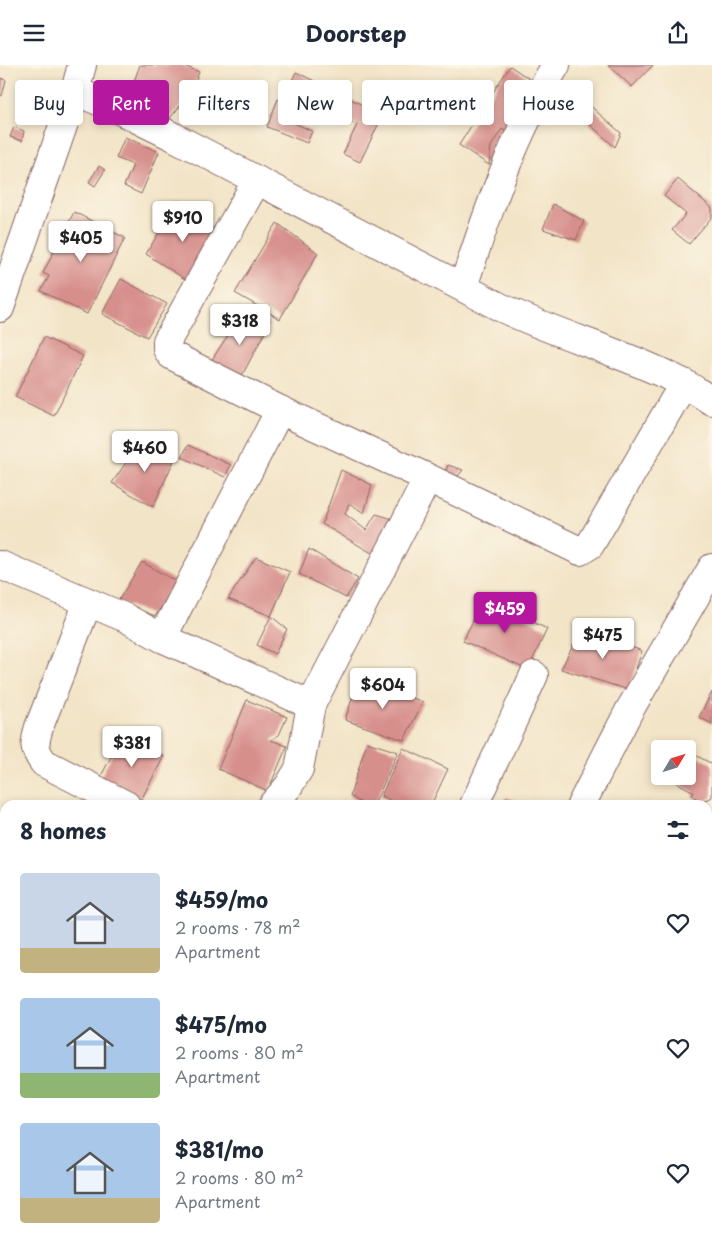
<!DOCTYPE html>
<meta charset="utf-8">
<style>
:root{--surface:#fff;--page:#f2f2f3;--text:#1f2937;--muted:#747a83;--accent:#b5179e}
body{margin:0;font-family:"Playpen Sans",sans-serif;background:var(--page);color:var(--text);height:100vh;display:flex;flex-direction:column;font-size:19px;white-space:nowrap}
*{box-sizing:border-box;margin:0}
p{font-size:16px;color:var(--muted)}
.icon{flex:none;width:28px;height:28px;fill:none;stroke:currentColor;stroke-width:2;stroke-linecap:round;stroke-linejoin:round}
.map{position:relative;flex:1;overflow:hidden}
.sheet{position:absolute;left:0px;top:735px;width:712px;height:445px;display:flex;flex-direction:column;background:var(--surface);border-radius:15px 15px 0 0;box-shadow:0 2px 8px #0003}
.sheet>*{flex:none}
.hud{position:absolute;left:15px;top:15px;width:682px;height:45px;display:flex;gap:10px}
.needle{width:32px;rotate:52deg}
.buttons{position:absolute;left:651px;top:675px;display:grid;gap:10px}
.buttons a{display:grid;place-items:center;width:45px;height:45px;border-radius:5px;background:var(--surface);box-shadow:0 2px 8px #0003;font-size:25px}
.price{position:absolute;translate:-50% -42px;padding:0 11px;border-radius:5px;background:#fff;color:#222;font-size:16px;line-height:32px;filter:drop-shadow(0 1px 2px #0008)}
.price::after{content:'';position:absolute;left:50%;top:30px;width:15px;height:11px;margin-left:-8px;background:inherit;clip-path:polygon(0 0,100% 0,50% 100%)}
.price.selected{background:var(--accent);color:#fff}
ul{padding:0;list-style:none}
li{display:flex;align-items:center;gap:15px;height:125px;padding:0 20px}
li span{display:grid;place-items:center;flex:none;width:140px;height:100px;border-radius:5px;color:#555}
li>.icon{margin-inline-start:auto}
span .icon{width:60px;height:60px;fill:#fffc;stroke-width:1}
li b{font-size:21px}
h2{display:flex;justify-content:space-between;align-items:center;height:60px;padding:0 20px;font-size:21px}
.chip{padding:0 18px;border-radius:5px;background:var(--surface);box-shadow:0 2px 8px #0003;font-size:18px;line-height:45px}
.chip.selected{background:var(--accent);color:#fff}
header{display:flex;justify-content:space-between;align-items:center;height:65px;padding:0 20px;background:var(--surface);font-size:22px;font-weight:700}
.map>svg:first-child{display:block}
.building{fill:#d78f8c}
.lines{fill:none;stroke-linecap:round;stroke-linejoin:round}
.minor-casing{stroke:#856462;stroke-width:30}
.path{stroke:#856462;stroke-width:3;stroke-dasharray:4 4;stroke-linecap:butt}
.minor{stroke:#fff;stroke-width:28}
</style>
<header><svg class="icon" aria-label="menu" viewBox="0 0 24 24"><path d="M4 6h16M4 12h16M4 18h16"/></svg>Doorstep<svg class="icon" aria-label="share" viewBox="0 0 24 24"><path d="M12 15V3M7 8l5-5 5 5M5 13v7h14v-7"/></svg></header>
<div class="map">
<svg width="712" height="1180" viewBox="0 0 712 1180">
<rect width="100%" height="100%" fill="#fcf5e5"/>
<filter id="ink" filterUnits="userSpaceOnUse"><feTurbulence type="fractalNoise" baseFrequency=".02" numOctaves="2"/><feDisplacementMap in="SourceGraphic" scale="10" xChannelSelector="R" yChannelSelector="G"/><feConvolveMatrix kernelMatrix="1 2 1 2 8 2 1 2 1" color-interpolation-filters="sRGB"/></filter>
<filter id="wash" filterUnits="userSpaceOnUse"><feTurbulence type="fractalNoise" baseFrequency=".0096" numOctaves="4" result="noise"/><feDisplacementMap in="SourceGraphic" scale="20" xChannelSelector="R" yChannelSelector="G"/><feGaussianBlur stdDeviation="1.12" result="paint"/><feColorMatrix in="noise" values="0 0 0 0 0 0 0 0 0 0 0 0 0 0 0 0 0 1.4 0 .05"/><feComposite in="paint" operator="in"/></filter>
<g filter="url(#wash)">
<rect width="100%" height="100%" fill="#f2e4c7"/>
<g id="blocks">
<g class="building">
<polygon points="140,0 182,0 199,7 191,28 170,53 129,30"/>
<polygon points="608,0 653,0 632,22"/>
<polygon points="510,1 531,15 512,43 521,49 508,68 502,64 491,81 489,100 459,80"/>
<polygon points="296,7 383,50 360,97 343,89 357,60 287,26"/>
<polygon points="0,13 6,15 2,31 0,30"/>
<polygon points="579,31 621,68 615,82 576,47 569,55 563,50"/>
<polygon points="278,34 300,43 294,58 312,66 307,78 267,62"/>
<polygon points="14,62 24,66 22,76 10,72"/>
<polygon points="125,72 159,87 141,129 124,121 133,100 116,93"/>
<polygon points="99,101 105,105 95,121 89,117"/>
<polygon points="678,114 712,143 712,152 689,179 672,165 686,149 664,131"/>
<polygon points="178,136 218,167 191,218 146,189"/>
<polygon points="553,139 584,156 576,175 543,164"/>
<polygon points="74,147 125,173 87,249 41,226 49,211 43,208"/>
<polygon points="277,158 318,188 280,254 235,228"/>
<polygon points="121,214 167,239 147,272 102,249"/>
<polygon points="245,244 269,260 239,316 209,299"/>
<polygon points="44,272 83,291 54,351 15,332"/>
<polygon points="140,377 175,393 153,442 112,418"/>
<polygon points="188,380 231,400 225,412 182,392"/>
<polygon points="448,400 463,405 453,417 443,413"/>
<polygon points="341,405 372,420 364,448 349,438 345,449 366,465 376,449 393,454 377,491 322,459"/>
<polygon points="309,484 358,514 346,533 299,509"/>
<polygon points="256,492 290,507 271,551 228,534"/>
<polygon points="142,497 179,518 155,551 118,536"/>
<polygon points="484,533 547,564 528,605 463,576"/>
<polygon points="271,551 287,564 275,589 257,580"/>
<polygon points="582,563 642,586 629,625 561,604"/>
<polygon points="359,613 423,637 404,675 345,655"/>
<polygon points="712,627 712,659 699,652"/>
<polygon points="247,635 287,652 279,670 271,675 287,681 268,726 218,704"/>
<polygon points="123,669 164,691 140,737 99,715"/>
<polygon points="367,677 398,687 374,740 364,740 350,731"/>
<polygon points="403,683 448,704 431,740 400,740 381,731"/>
<polygon points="688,686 712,699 712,732 703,737 692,731 694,727 665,711 688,711"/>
<polygon points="506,732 525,737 523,740 504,740"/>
<polygon points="712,1038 712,1083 708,1079 708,1044"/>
<polygon points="251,1175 304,1175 306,1179 254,1180"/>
<polygon points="345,1175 396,1175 390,1180 338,1180"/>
<polygon points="545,1175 576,1175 571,1180 549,1180"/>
<polygon points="666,1175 697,1175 701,1180 670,1180"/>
</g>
</g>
</g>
<g filter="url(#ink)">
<use href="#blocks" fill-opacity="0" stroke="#856462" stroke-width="1"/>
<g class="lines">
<defs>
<g id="minor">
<path d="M75,26l40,17 59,29 328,171c59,28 123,45 181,75 10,5 19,12 29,18"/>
<polyline points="257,115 167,276 167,284 171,290 280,345 428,413 580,486 590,480 684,318"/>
<path d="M463,222c25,-76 51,-153 93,-222"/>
<polyline points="0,243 75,26 82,0"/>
<polyline points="0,500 126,553 162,573 311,640"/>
<path d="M88,537l-49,125c-5,18 -6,21 5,36l82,42"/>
<polyline points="162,573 280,345"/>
<polyline points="272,740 288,722 299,704 311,640 428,413"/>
<polyline points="474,740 534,610"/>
<polyline points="581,740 629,646 712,503"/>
<polyline points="0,786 5,788"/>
<polyline points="708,836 712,836"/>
<polyline points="708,997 712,993"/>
<polyline points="0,1069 5,1066"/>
<polyline points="183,1180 190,1175"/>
<polyline points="499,1180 503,1175"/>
</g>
</defs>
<use href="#minor" class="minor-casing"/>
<polyline class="path" points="708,757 712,750"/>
<use href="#minor" class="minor"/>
</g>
</g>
</svg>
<div class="buttons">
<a><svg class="needle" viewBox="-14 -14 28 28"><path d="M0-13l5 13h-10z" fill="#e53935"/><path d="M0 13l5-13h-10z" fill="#747a83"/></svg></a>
</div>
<b class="price" style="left:183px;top:178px">$910</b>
<b class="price" style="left:81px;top:198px">$405</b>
<b class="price" style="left:240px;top:281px">$318</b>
<b class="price" style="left:145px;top:408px">$460</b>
<b class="price selected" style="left:505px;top:569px">$459</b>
<b class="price" style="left:603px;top:595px">$475</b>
<b class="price" style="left:383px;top:645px">$604</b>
<b class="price" style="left:132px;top:703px">$381</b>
<div class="hud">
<a class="chip">Buy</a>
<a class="chip selected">Rent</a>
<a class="chip">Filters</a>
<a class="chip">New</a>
<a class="chip">Apartment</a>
<a class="chip">House</a>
</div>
<section class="sheet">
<h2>8 homes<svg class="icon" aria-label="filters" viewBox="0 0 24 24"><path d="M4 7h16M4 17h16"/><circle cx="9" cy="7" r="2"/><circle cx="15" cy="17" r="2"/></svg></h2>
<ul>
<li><span style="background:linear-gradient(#c9d6e8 75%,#c2b280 0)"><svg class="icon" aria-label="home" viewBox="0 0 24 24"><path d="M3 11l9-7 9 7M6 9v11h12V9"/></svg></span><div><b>$459/mo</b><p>2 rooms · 78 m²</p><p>Apartment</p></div><svg class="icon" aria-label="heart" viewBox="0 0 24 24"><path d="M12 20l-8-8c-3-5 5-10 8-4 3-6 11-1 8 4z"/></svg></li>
<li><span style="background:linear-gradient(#a9c7e8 75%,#8fb573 0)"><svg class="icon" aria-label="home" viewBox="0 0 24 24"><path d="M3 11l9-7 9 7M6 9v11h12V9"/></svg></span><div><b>$475/mo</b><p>2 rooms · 80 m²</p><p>Apartment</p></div><svg class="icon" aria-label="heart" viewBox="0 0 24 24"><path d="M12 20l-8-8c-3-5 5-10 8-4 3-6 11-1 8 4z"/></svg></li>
<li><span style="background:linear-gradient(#a9c7e8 75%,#c2b280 0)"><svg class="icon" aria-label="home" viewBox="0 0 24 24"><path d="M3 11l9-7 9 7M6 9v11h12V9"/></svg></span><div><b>$381/mo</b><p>2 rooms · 80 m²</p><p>Apartment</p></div><svg class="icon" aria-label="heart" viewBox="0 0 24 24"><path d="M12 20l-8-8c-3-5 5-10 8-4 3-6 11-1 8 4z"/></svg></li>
</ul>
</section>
</div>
